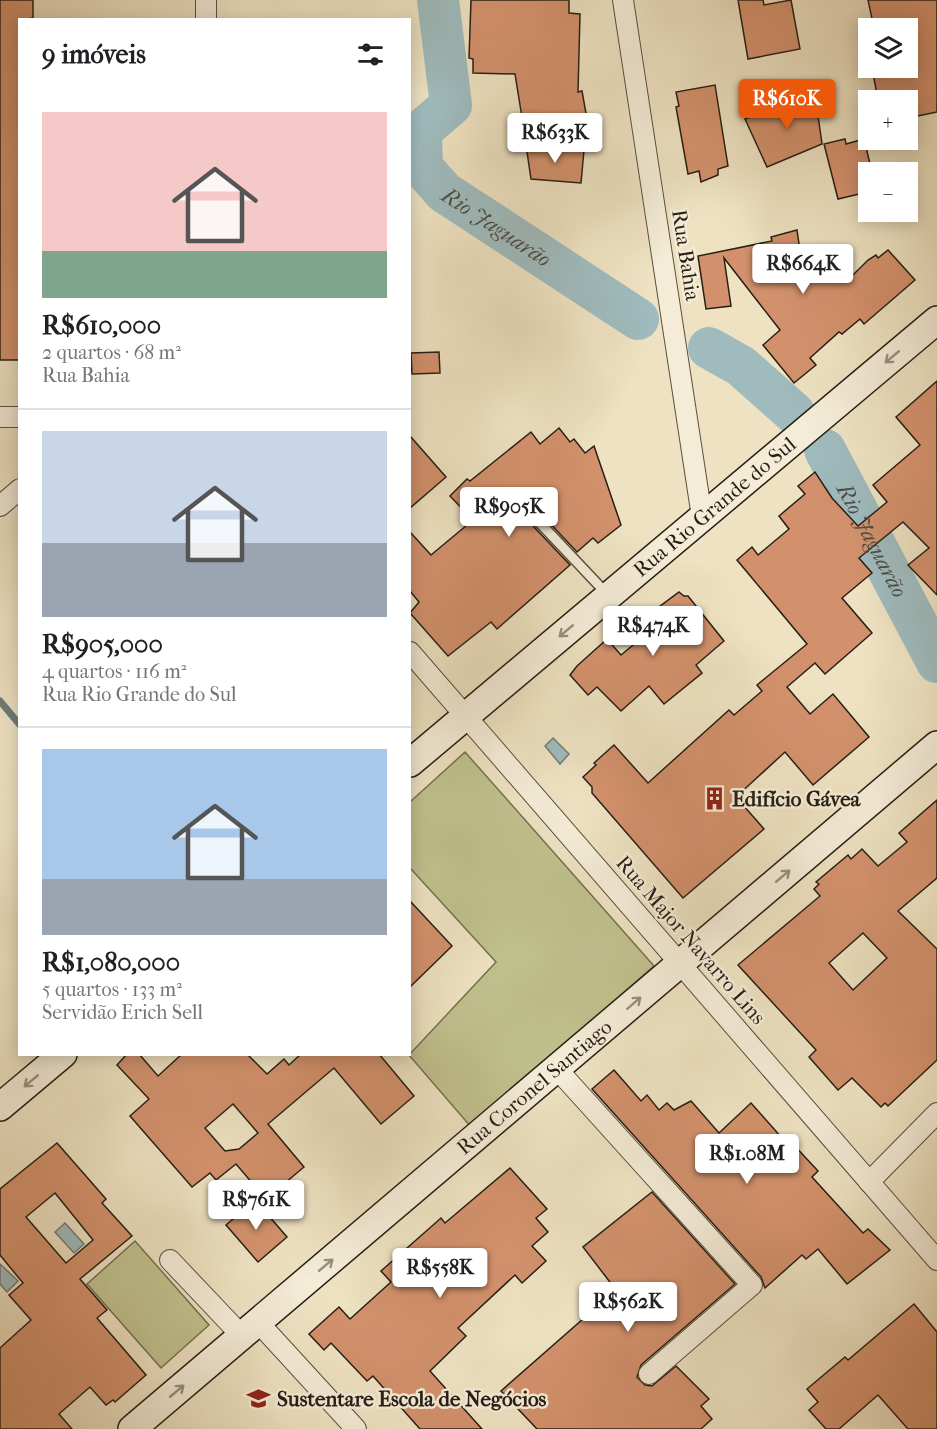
<!DOCTYPE html>
<html lang="pt">
<meta charset="utf-8">
<style>
:root{--surface:#fff;--page:#f6f6f6;--text:#202124;--muted:#757577;--line:#e0e0e0;--accent:#ea580c}
body{margin:0;font-family:"IM FELL French Canon",serif;background:var(--page);color:var(--text);height:100vh;display:flex;flex-direction:column;font-size:22px;white-space:nowrap}
*{box-sizing:border-box;margin:0}
p{font-size:20px;color:var(--muted)}
.icon{flex:none;width:33px;height:33px;fill:none;stroke:currentColor;stroke-width:2;stroke-linecap:round;stroke-linejoin:round}
.map{position:relative;flex:1;overflow:hidden}
.panel{position:absolute;left:18px;top:18px;width:393px;height:1038px;display:flex;flex-direction:column;background:var(--surface);border-radius:0px;box-shadow:0 3px 15px #0003}
.panel>*{flex:none}
.buttons{position:absolute;left:858px;top:18px;display:grid;gap:12px}
.buttons a{display:grid;place-items:center;width:60px;height:60px;border-radius:0px;background:var(--surface);box-shadow:0 3px 15px #0003;font-size:30px}
.price{position:absolute;translate:-50% -51px;padding:0 14px;border-radius:6px;background:#fff;color:#222;font-size:20px;line-height:39px;filter:drop-shadow(0 2px 3px #0008)}
.price::after{content:'';position:absolute;left:50%;top:36px;width:18px;height:14px;margin-left:-9px;background:inherit;clip-path:polygon(0 0,100% 0,50% 100%)}
.price.selected{background:var(--accent);color:#fff}
ul{padding:0;list-style:none}
li{display:grid;align-content:center;gap:12px;height:318px;padding:0 24px}
li+li{border-top:2px solid var(--line)}
li span{display:grid;place-items:center;height:186px;border-radius:0px;color:#555}
li>.icon{margin-inline-start:auto}
span .icon{width:108px;height:108px;fill:#fffc;stroke-width:1}
li b{font-size:26px}
h2{display:flex;justify-content:space-between;align-items:center;height:72px;padding:0 24px;font-size:26px}
.map>svg:first-child{display:block}
.green{fill:#c0c18e;stroke:#747051;stroke-width:1.5}
.water{fill:#9fbbbe;stroke:#6f7c7a;stroke-width:1.5}
.lines{fill:none;stroke-linecap:round;stroke-linejoin:round}
.stream{stroke:#6f7c7a;stroke-width:7}
.river{stroke:#9fbbbe;stroke-width:42}
.building{fill:#d2916c;stroke:#271e14;stroke-width:1.5;fill-rule:evenodd}
.lane-casing{stroke:#594f40;stroke-width:12}
.street-casing{stroke:#594f40;stroke-width:22}
.secondary-casing{stroke:#271e14;stroke-width:30}
.lane{stroke:#f4ecd7;stroke-width:9}
.street{stroke:#f4ecd7;stroke-width:20}
.secondary{stroke:#f4ecd7;stroke-width:27}
.oneway{stroke:#988f7f}
.labels{text-anchor:middle;stroke-width:5;stroke-linejoin:round;paint-order:stroke}
.street-label{font-size:21px;fill:#271e14;stroke:#f4ecd7}
.poi-label{font-size:21px;font-weight:bold;fill:#271e14;stroke:#f4ecd7;text-anchor:start}
.water-label{font-size:22px;font-style:italic;fill:#4b4d47;stroke:#f4ecd7}
</style>
<div class="map">
<svg width="937" height="1429" viewBox="0 0 937 1429">
<rect width="100%" height="100%" fill="#eee2c2"/>
<filter id="stains"><feTurbulence type="fractalNoise" baseFrequency=".00333" numOctaves="4"/><feColorMatrix values="0 0 0 0 .2 0 0 0 0 .09 0 0 0 0 .02 0 0 0 .5 -.17"/></filter>
<radialGradient id="worn" r=".72"><stop offset=".6" stop-color="#630" stop-opacity="0"/><stop offset="1" stop-color="#630" stop-opacity=".3"/></radialGradient>
<g class="green">
<polygon points="465,752 654,966 471,1127 409,1055 496,962 410,868 410,802"/>
<polygon points="135,1241 209,1325 161,1368 87,1284"/>
</g>
<g class="water">
<polygon points="553,738 569,754 560,764 545,746"/>
<polygon points="237,1181 252,1198 243,1206 228,1189"/>
<polygon points="65,1223 84,1244 74,1253 55,1232"/>
<polygon points="0,1264 18,1281 7,1292 0,1284"/>
</g>
<g class="lines">
<polyline class="stream" points="0,701 20,725"/>
<g class="river">
<path id="s1" d="M438,0l13,105 -30,26 1,36 22,25 194,127"/>
<polyline points="709,348 741,366 794,413"/>
<path id="s2" d="M825,450l112,212"/>
</g>
</g>
<g class="building">
<polygon points="0,0 33,0 33,18 20,20 20,360 0,360"/>
<polygon points="471,0 569,0 569,13 580,14 578,92 582,91 587,119 524,130 515,74 473,73 473,59 469,58"/>
<polygon points="738,0 763,0 764,5 791,0 800,49 748,59"/>
<polygon points="868,0 937,0 937,112 908,118 908,100 878,100 872,68 908,68 908,28 874,28"/>
<polygon points="715,85 728,166 718,169 718,175 701,182 699,171 688,174 676,107 679,106 676,92"/>
<polygon points="815,94 822,144 767,167 745,119"/>
<polygon points="845,139 846,144 864,139 872,172 868,172 868,192 838,199 824,144"/>
<polygon points="526,145 584,150 581,183 531,179"/>
<polygon points="797,230 804,278 829,259 847,281 868,260 876,255 878,258 888,250 915,280 864,324 860,319 842,334 839,332 810,358 816,365 794,383 763,345 780,330 724,258 731,306 706,309 698,256 772,241 771,237"/>
<polygon points="439,352 440,373 412,374 411,353"/>
<polygon points="937,381 937,595 908,565 929,548 903,522 859,558 872,573 842,598 872,633 825,674 815,663 787,687 810,714 833,694 869,737 813,785 785,752 736,797 764,829 683,898 592,793 592,787 583,777 596,765 594,763 614,745 648,783 729,710 734,715 762,691 757,685 807,644 737,560 752,547 758,555 789,529 779,516 805,494 798,486 815,472 832,498 858,526 887,502 873,485 920,445 896,417"/>
<polygon points="559,428 570,442 574,439 585,453 594,446 621,525 598,543 593,538 577,552 527,499 518,499 517,509 570,565 497,629 491,622 448,656 410,613 419,602 410,591 410,532 431,555 473,520 450,496 467,479 470,481 531,432 540,444"/>
<polygon points="410,436 446,477 410,508"/>
<polygon points="679,592 684,596 688,596 724,641 696,665 702,673 664,704 649,686 621,711 597,687 588,695 570,675 577,666 607,639 621,655 667,617 659,607"/>
<path d="M937,800v78l-39,33 39,38v111l-49,46 -3,-3 -4,4 -29,-29 -14,12 -29,-33 7,-7 -78,-85 82,-69 -6,-7 5,-5 -3,-2 32,-27 3,4 11,-10 16,17 29,-24 -8,-9zM863,933l24,25 -34,32 -24,-27z"/>
<polygon points="410,901 452,946 410,987"/>
<path d="M127,1054h12l19,22 24,-22h65l20,20 17,-15 5,6 12,-11h78l35,42 -33,28 -47,-56 -66,56 36,43 -38,32 -30,-35 -20,16 -6,-7 -18,14 -62,-71 19,-17 -32,-34zM233,1104l25,29 -19,16 -14,2 -20,-23z"/>
<polygon points="614,1070 641,1101 647,1095 659,1110 667,1103 674,1110 691,1101 719,1133 751,1103 789,1146 792,1143 818,1171 812,1177 863,1233 868,1229 890,1250 847,1284 818,1249 806,1259 802,1255 765,1288 761,1277 592,1089"/>
<path d="M57,1143l49,56 -4,4 30,33 -52,43 27,31 -10,8 49,57 -31,27 -2,-2 -7,5 -16,-18 -31,27 13,15h-72v-81l31,-28 -22,-25 14,-12 -23,-28v-66zM55,1193l38,47 -27,23 -40,-46z"/>
<polygon points="510,1168 547,1209 536,1218 548,1232 532,1246 546,1261 522,1283 515,1275 458,1328 466,1336 430,1371 482,1429 420,1429 373,1376 367,1381 331,1343 324,1350 309,1334 339,1307 350,1319 391,1282 381,1271 441,1218 445,1223"/>
<polygon points="652,1192 735,1284 641,1365 637,1377 645,1385 652,1386 676,1366 709,1399 701,1406 712,1419 701,1429 537,1429 501,1391 616,1290 583,1247"/>
<polygon points="255,1200 287,1237 258,1262 226,1225"/>
<polygon points="914,1304 937,1332 937,1429 908,1429 878,1395 839,1429 826,1429 809,1410 818,1402 807,1389 845,1357 848,1360"/>
</g>
<g class="lines">
<defs>
<polyline id="lane" points="522,504 607,594"/>
<g id="street">
<polyline points="623,0 702,517"/>
<polyline points="206,20 206,0"/>
<polyline points="0,417 20,417"/>
<polyline points="0,506 20,489"/>
<polyline points="410,652 937,1260"/>
<polyline points="557,1069 752,1285 649,1374"/>
<polyline points="869,1182 937,1113"/>
<polyline points="170,1260 242,1336"/>
<polyline points="258,1322 356,1429"/>
</g>
<g id="secondary">
<path id="s3" d="M410,763l527,-443"/>
<polyline points="0,1107 63,1054"/>
<path id="s4" d="M132,1429l805,-684"/>
</g>
</defs>
<use href="#lane" class="lane-casing"/>
<use href="#street" class="street-casing"/>
<use href="#secondary" class="secondary-casing"/>
<use href="#lane" class="lane"/>
<use href="#street" class="street"/>
<use href="#secondary" class="secondary"/>
</g>
<defs><path id="oneway-shaft" d="M-6 0H5M1.5-3L5.5 0L1.5 3" fill="none" stroke-width="1.6" stroke-linecap="round" stroke-linejoin="round" transform="scale(1.5)"/></defs>
<g class="oneway">
<use href="#oneway-shaft" transform="translate(892 357) rotate(140)"/>
<use href="#oneway-shaft" transform="translate(566 631) rotate(140)"/>
<use href="#oneway-shaft" transform="translate(783 876) rotate(-40)"/>
<use href="#oneway-shaft" transform="translate(634 1003) rotate(-41)"/>
<use href="#oneway-shaft" transform="translate(31 1081) rotate(140)"/>
<use href="#oneway-shaft" transform="translate(326 1265) rotate(-40)"/>
<use href="#oneway-shaft" transform="translate(177 1391) rotate(-40)"/>
</g>
<defs>
<symbol id="building-bare" viewBox="-9 -9 18 18"><path d="M-4-6H4V6H1V3H-1V6H-4ZM-2.5-4.3h1.7v1.8h-1.7ZM.8-4.3h1.7v1.8H.8ZM-2.5-1h1.7V.8h-1.7ZM.8-1h1.7V.8H.8Z" fill="#8f2418" stroke="#f4ecd7" stroke-width="2.5" paint-order="stroke"/></symbol>
<symbol id="university-bare" viewBox="-9 -9 18 18"><path d="M0-5L7-2L0 1L-7-2ZM-4 1L0 2.5L4 1V4Q0 6-4 4Z" fill="#8f2418" stroke="#f4ecd7" stroke-width="2.5" paint-order="stroke"/></symbol>
</defs>
<g fill-rule="evenodd">
<use href="#building-bare" x="698" y="782" width="33" height="33"/>
<use href="#university-bare" x="242" y="1382" width="33" height="33"/>
</g>
<g class="labels">
<g class="street-label">
<text transform="translate(686 255) rotate(81)" y="7">Rua Bahia</text>
<text dy="7" stroke="none"><textPath href="#s3" startOffset="398">Rua Rio Grande do Sul</textPath></text>
<text transform="translate(691 940) rotate(49)" y="7">Rua Major Navarro Lins</text>
<text dy="7" stroke="none"><textPath href="#s4" startOffset="528">Rua Coronel Santiago</textPath></text>
</g>
<g class="poi-label">
<text x="732" y="806">Edifício Gávea</text>
<text x="277" y="1406">Sustentare Escola de Negócios</text>
</g>
<g class="water-label">
<text dy="8" stroke="none"><textPath href="#s1" startOffset="278">Rio Jaguarão</textPath></text>
<text dy="8" stroke="none"><textPath href="#s2" startOffset="102">Rio Jaguarão</textPath></text>
</g>
</g>
<rect width="100%" height="100%" filter="url(#stains)"/>
<rect width="100%" height="100%" fill="url(#worn)"/>
</svg>
<div class="buttons">
<a><svg class="icon" aria-label="layers" viewBox="0 0 24 24"><path d="M12 4l9 5-9 5-9-5zM3 14l9 5 9-5"/></svg></a>
<a>+</a>
<a>−</a>
</div>
<b class="price selected" style="left:787px;top:130px">R$610K</b>
<b class="price" style="left:555px;top:164px">R$633K</b>
<b class="price" style="left:803px;top:295px">R$664K</b>
<b class="price" style="left:509px;top:538px">R$905K</b>
<b class="price" style="left:653px;top:657px">R$474K</b>
<b class="price" style="left:747px;top:1185px">R$1.08M</b>
<b class="price" style="left:256px;top:1231px">R$761K</b>
<b class="price" style="left:440px;top:1299px">R$558K</b>
<b class="price" style="left:628px;top:1333px">R$562K</b>
<section class="panel">
<h2>9 imóveis<svg class="icon" aria-label="filters" viewBox="0 0 24 24"><path d="M4 7h16M4 17h16"/><circle cx="9" cy="7" r="2"/><circle cx="15" cy="17" r="2"/></svg></h2>
<ul>
<li><span style="background:linear-gradient(#f6c9c9 75%,#7fa58c 0)"><svg class="icon" aria-label="home" viewBox="0 0 24 24"><path d="M3 11l9-7 9 7M6 9v11h12V9"/></svg></span><div><b>R$610,000</b><p>2 quartos · 68 m²</p><p>Rua Bahia</p></div></li>
<li><span style="background:linear-gradient(#c9d6e8 60%,#9aa5b1 0)"><svg class="icon" aria-label="home" viewBox="0 0 24 24"><path d="M3 11l9-7 9 7M6 9v11h12V9"/></svg></span><div><b>R$905,000</b><p>4 quartos · 116 m²</p><p>Rua Rio Grande do Sul</p></div></li>
<li><span style="background:linear-gradient(#a9c7e8 70%,#9aa5b1 0)"><svg class="icon" aria-label="home" viewBox="0 0 24 24"><path d="M3 11l9-7 9 7M6 9v11h12V9"/></svg></span><div><b>R$1,080,000</b><p>5 quartos · 133 m²</p><p>Servidão Erich Sell</p></div></li>
</ul>
</section>
</div>
